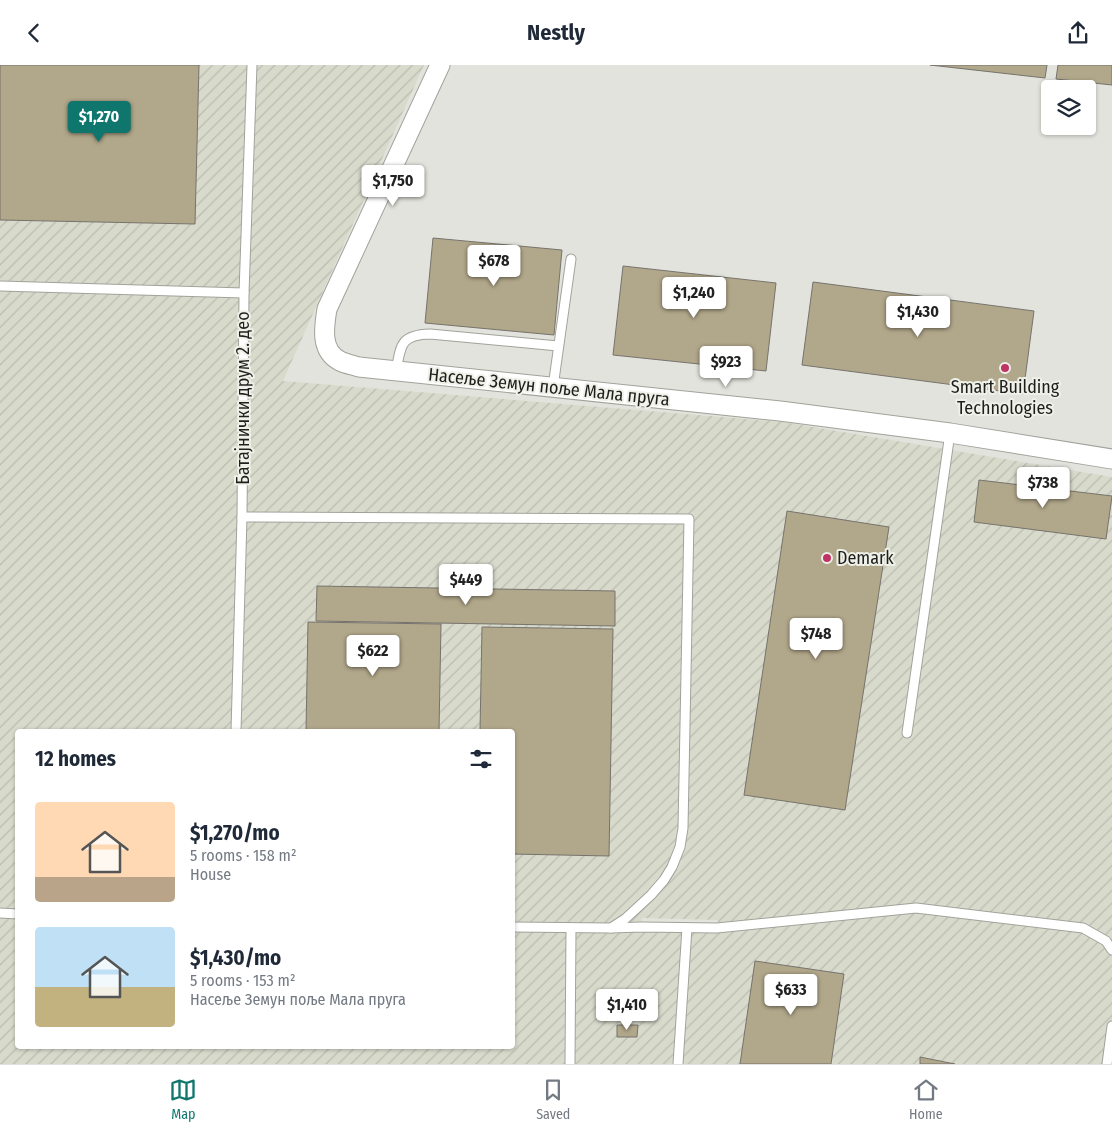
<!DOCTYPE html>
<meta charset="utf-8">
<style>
:root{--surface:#fff;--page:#f6f6f7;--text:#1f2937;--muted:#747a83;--line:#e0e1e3;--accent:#0f766e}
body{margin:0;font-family:"Fira Sans Condensed",sans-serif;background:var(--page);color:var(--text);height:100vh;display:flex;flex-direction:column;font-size:19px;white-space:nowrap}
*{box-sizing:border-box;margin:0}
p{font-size:16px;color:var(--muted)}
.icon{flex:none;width:28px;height:28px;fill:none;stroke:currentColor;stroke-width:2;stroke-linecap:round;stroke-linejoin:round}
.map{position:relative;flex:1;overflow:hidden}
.side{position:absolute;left:15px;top:664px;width:500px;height:320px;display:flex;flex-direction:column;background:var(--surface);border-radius:5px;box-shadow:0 1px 4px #0004}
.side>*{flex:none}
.controls{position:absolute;left:1041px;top:15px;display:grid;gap:10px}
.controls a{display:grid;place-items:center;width:55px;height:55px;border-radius:5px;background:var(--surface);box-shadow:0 1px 4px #0004;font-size:25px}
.price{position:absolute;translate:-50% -42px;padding:0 11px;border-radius:5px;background:#fff;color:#222;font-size:16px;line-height:32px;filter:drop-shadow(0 1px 2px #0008)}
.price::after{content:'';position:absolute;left:50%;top:30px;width:15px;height:11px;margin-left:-8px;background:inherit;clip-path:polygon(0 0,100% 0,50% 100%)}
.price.current{background:var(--accent);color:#fff}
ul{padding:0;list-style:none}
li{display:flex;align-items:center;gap:15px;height:125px;padding:0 20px}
li span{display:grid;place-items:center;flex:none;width:140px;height:100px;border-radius:5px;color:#555}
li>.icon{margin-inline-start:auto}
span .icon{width:60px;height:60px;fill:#fffc;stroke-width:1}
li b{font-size:21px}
h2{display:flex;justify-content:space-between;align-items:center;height:60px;padding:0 20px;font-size:21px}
header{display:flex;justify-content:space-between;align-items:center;height:65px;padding:0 20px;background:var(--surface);font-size:22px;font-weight:700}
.dock{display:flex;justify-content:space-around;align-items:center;height:70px;border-top:1px solid var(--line);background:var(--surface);font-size:14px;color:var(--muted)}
.dock a{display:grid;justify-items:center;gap:2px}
.dock .current{color:var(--accent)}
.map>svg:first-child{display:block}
.industrial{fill:url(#industrial-furrows);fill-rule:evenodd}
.building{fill:#b1a78a;stroke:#76736d}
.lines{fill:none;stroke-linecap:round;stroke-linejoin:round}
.lane-casing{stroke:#a1a39b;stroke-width:11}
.street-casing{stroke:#a1a39b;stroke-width:21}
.lane{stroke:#fff;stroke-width:9}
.street{stroke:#fff;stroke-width:19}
.poi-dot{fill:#bf3365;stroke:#eff1e9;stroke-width:2}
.labels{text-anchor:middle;stroke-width:4;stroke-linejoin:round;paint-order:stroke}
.street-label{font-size:18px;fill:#1e1f1c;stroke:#eff1e9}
.poi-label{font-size:18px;fill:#1e1f1c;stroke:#eff1e9}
</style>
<header><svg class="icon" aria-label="back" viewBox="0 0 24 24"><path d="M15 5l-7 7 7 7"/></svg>Nestly<svg class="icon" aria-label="share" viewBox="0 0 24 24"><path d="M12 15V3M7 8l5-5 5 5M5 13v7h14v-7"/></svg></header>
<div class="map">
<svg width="1112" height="999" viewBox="0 0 1112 999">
<defs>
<pattern id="industrial-furrows" width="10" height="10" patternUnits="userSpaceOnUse" patternTransform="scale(1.25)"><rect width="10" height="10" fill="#d8dbcc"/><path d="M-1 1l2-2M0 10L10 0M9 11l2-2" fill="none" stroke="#b9bcaf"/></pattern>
</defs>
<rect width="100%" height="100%" fill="#e2e3dc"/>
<path class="industrial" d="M0,0h424l-141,316 500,41 329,55v587h-1112zM18,666h494v315h-494zM642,853l76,2v1l-1,7 -76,-2z"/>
<g class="building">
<polygon points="0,0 199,0 195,159 0,155"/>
<polygon points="930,0 1047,0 1045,13"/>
<polygon points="1058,0 1112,0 1112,20 1056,14"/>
<polygon points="433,173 562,185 554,270 425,258"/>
<polygon points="623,201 776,218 766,306 613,290"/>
<polygon points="813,217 1034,246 1023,329 802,300"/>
<polygon points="979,415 1112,431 1106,474 974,457"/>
<polygon points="787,446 889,462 845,745 744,730"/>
<polygon points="317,521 615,526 615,561 316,556"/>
<polygon points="308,557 441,559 439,666 306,666"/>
<polygon points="482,562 613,564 609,791 512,789 512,666 480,666"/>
<polygon points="755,896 844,909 831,999 740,999"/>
<polygon points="617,960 638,960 637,972 617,972"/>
<polygon points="920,992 955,999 920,999"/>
</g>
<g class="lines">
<defs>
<g id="lane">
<polyline points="0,221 244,228"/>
<path d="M396,306c5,-26 4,-36 34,-37l128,12"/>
<polyline points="553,322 571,194"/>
<polyline points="242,452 689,454 683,763 680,782 672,802 664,815 651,830 625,854 611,863 512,862"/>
<polyline points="236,666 242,452 244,228 252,0"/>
<polyline points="907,668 950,368"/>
<polyline points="0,848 18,849"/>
<polyline points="611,863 641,862 717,863 916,843 1083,863 1106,876 1112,885"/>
<polyline points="570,999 571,863"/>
<polyline points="678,999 687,863"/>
<polyline points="1107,999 1112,961"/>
</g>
<path id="street" d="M440,0l-113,244c-3,18 -7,42 13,52 6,3 13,4 19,6l421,44 170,22 162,26"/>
</defs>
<use href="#lane" class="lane-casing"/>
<use href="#street" class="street-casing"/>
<use href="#lane" class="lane"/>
<use href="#street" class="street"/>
</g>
<g class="poi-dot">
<circle cx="1005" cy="303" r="5"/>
<circle cx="827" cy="493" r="5"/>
</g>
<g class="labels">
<g class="street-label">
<text transform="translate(549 322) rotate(6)" y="6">Насеље Земун поље Мала пруга</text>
<text transform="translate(243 333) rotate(-90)" y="6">Батајнички друм 2. део</text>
</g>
<g class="poi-label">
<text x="1005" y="328">Smart Building<tspan x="1005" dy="21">Technologies</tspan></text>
<text x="837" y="499" text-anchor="start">Demark</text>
</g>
</g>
</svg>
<div class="controls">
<a><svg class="icon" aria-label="layers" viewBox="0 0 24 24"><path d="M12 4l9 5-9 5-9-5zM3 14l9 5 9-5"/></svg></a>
</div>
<b class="price current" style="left:99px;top:78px">$1,270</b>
<b class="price" style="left:393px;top:142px">$1,750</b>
<b class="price" style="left:494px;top:222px">$678</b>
<b class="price" style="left:694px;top:254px">$1,240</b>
<b class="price" style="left:918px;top:273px">$1,430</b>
<b class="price" style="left:726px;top:323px">$923</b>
<b class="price" style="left:1043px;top:444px">$738</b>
<b class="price" style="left:466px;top:541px">$449</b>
<b class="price" style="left:816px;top:595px">$748</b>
<b class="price" style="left:373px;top:612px">$622</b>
<b class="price" style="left:791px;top:951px">$633</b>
<b class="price" style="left:627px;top:966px">$1,410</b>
<section class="side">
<h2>12 homes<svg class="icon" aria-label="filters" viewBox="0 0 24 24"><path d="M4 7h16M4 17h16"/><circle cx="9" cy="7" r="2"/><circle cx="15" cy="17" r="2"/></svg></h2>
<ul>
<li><span style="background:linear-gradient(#ffd9b3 75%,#b9a48a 0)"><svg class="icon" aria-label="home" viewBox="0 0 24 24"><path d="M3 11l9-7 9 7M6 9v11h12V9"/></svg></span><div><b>$1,270/mo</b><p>5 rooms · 158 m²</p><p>House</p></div></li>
<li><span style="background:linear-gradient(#bfe0f5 60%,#c2b280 0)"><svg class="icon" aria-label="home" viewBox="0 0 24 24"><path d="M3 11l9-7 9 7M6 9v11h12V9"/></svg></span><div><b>$1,430/mo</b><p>5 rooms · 153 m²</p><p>Насеље Земун поље Мала пруга</p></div></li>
</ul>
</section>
</div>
<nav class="dock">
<a class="current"><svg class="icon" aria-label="map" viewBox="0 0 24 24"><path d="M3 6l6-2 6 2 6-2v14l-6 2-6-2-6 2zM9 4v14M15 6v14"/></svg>Map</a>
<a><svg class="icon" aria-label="saved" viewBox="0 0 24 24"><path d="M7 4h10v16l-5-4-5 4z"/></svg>Saved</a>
<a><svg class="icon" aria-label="home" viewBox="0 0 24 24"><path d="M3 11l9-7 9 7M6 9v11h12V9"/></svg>Home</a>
</nav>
